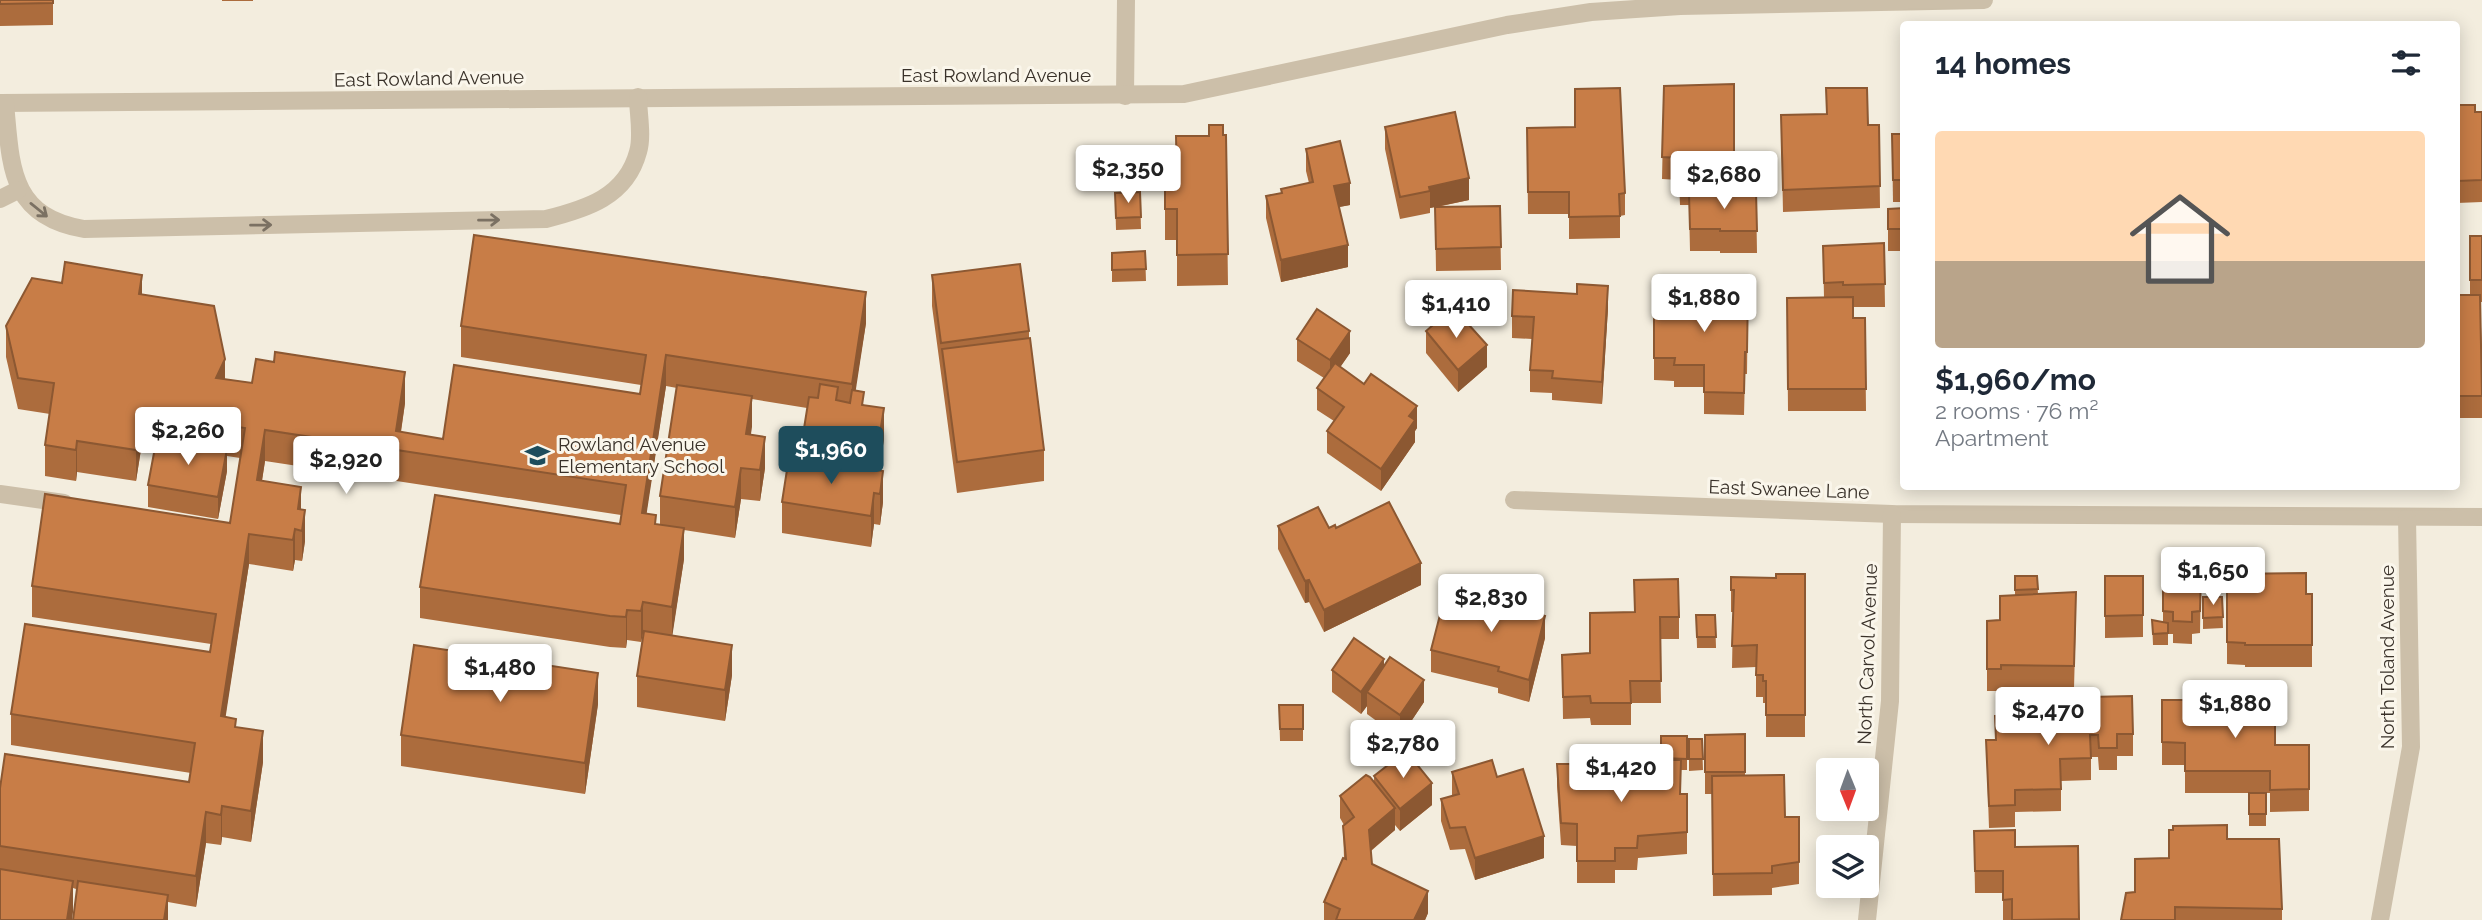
<!DOCTYPE html>
<meta charset="utf-8">
<style>
:root{--surface:#fff;--page:#f6f6f7;--text:#1f2937;--muted:#747a83;--accent:#1e4d5c}
body{margin:0;font-family:Raleway,sans-serif;background:var(--page);color:var(--text);height:100vh;display:flex;flex-direction:column;font-size:26px;white-space:nowrap}
*{box-sizing:border-box;margin:0}
p{font-size:23px;color:var(--muted)}
.icon{flex:none;width:38px;height:38px;fill:none;stroke:currentColor;stroke-width:2;stroke-linecap:round;stroke-linejoin:round}
.map{position:relative;flex:1;overflow:hidden}
.details{position:absolute;left:1900px;top:21px;width:560px;height:469px;display:flex;flex-direction:column;background:var(--surface);border-radius:7px;box-shadow:0 4px 18px #0003}
.details>*{flex:none}
.needle{width:46px;rotate:179deg}
.tools{position:absolute;left:1816px;top:758px;display:grid;gap:14px}
.tools a{display:grid;place-items:center;width:63px;height:63px;border-radius:7px;background:var(--surface);box-shadow:0 4px 18px #0003;font-size:35px}
.price{position:absolute;translate:-50% -60px;padding:0 16px;border-radius:7px;background:#fff;color:#222;font-size:23px;line-height:46px;filter:drop-shadow(0 2px 4px #0008)}
.price::after{content:'';position:absolute;left:50%;top:42px;width:21px;height:16px;margin-left:-10px;background:inherit;clip-path:polygon(0 0,100% 0,50% 100%)}
.price.on{background:var(--accent);color:#fff}
ul{padding:0;list-style:none}
li{display:grid;align-content:center;gap:14px;height:371px;padding:0 35px}
li span{display:grid;place-items:center;height:217px;border-radius:7px;color:#555}
li>.icon{margin-inline-start:auto}
span .icon{width:126px;height:126px;fill:#fffc;stroke-width:1}
li b{font-size:30px}
h2{display:flex;justify-content:space-between;align-items:center;height:84px;padding:0 35px;font-size:30px}
.map>svg:first-child{display:block}
.lines{fill:none;stroke-linecap:round;stroke-linejoin:round}
.minor{stroke:#ccbfa9;stroke-width:18}
.wall{fill:#ac6c3d;fill-rule:evenodd}
.shaded-wall{fill:#8c5832}
.building{fill:#c87d47;stroke:#8c5832;stroke-width:2}
.oneway{stroke:#7b7163}
.labels{text-anchor:middle;stroke-width:6;stroke-linejoin:round;paint-order:stroke}
.street-label{font-size:19px;fill:#393129;stroke:#faf6eb}
.poi-label{font-size:19px;fill:#393129;stroke:#faf6eb;text-anchor:start}
</style>
<div class="map">
<svg width="2482" height="920" viewBox="0 0 2482 920">
<rect width="100%" height="100%" fill="#f3edde"/>
<g class="lines">
<g class="minor">
<polyline points="1125,96 1126,0"/>
<polyline points="0,103 1184,94 1507,25 1591,12 1680,6 1984,0"/>
<path d="M5,103c6,63 4,113 79,126l462,-10c40,-10 80,-22 92,-67 5,-16 0,-39 0,-55"/>
<polyline points="0,199 18,190"/>
<polyline points="0,494 64,503"/>
<polyline points="1514,500 1892,514 2482,517"/>
<polyline points="1867,920 1890,701 1892,514"/>
<polyline points="2380,920 2411,747 2407,518"/>
</g>
</g>
<g class="wall">
<polygon points="0,0 53,0 53,25 0,26"/>
<rect x="222" y="0" width="31" height="1"/>
<polygon points="1664,86 1734,173 1722,193 1756,191 1757,253 1720,253 1720,251 1690,251 1689,205 1680,205 1679,180 1662,179"/>
<polygon points="2457,105 2475,112 2482,112 2482,202 2457,203"/>
<polygon points="1781,115 1868,125 1879,125 1880,208 1783,212"/>
<polygon points="1385,127 1469,200 1437,207 1500,206 1501,270 1436,271 1435,207 1430,208 1430,213 1400,219 1385,149"/>
<polygon points="1575,127 1625,193 1625,215 1620,216 1620,238 1569,239 1569,214 1528,214 1527,128"/>
<polygon points="1892,134 1904,134 1904,202 1893,202"/>
<polygon points="1226,135 1228,285 1177,286 1177,240 1165,240 1165,182 1177,181 1176,136"/>
<polygon points="1306,149 1350,205 1339,207 1348,267 1281,282 1266,218 1266,196 1281,193 1281,189 1309,183 1306,171"/>
<polygon points="1140,192 1141,229 1116,230 1115,193"/>
<polygon points="1904,208 1904,251 1888,251 1888,209"/>
<polygon points="2470,236 2482,236 2482,302 2480,302 2482,352 2482,418 2459,418 2459,391 2457,391 2457,295 2470,295"/>
<polygon points="1884,243 1885,307 1853,307 1853,318 1865,318 1866,411 1788,411 1787,298 1824,298 1823,246"/>
<polygon points="1145,251 1146,281 1112,282 1112,253"/>
<polygon points="932,275 1029,331 1029,338 1044,450 1044,481 957,493 932,306"/>
<polygon points="1654,289 1748,290 1747,374 1745,374 1744,415 1704,414 1704,387 1674,387 1674,381 1654,380"/>
<path d="M142,294l83,85 180,24 -4,29 42,7 197,-45 1,-9 -180,-28v-31l405,-3 -11,67 29,49 -5,32 4,31 -3,23 -6,-1 -3,23 -89,-14v-31l20,-43v-18l5,-33 -55,-9 -1,36 14,33 -5,33 -19,-2 -6,39 -51,-8v29l-12,76 60,40 -7,46 -88,-14v-31l6,-43 -2,9 -14,-2 -1,8 -16,-1 -190,-29v-31l200,-63 1,-9 -356,-54 -3,20 39,28 4,32 -3,20 -7,-1 -2,11 -44,-7 -24,153 11,10 27,35 -12,80 -29,-5 -1,8 -15,-2 -10,64 -28,-5v18l-95,-32v24l-73,8v-132l189,-6 2,-9 -180,-28v-31l199,-62 1,-8 -179,-27v-31l198,-63 10,-65 -13,-2v15l-9,48 -70,-12v-22l8,-40 -14,-2 -6,38 -59,-9 -1,9 -31,-5v-31l5,-31 -32,-5 -12,-52v-31zM666,386l11,2 -17,108v28h-4l-10,-10z"/>
<polygon points="1608,308 1602,404 1552,400 1552,393 1530,392 1530,370 1532,339 1512,338 1512,316"/>
<polygon points="1426,331 1487,367 1458,392 1426,353"/>
<polygon points="1297,339 1350,353 1340,367 1417,428 1415,431 1415,442 1381,491 1327,453 1327,431 1334,421 1317,410 1317,388 1324,378 1297,361"/>
<rect x="1902" y="356" width="2" height="63"/>
<polygon points="1278,526 1336,528 1421,585 1324,632 1309,602 1305,603 1278,549"/>
<polygon points="2163,573 2201,573 2200,633 2192,634 2192,644 2173,643 2173,634 2168,634 2168,645 2153,645 2152,620 2163,622"/>
<polygon points="1805,574 1805,737 1766,737 1766,703 1763,703 1763,697 1756,697 1756,667 1732,668 1733,612 1731,612 1731,577 1776,578"/>
<polygon points="2227,574 2306,594 2312,594 2312,667 2245,667 2245,665 2227,664"/>
<polygon points="2015,576 2037,576 2038,594 2076,614 2074,688 2001,687 2001,691 1987,691 1987,621 2000,620 2015,596"/>
<polygon points="2105,576 2143,576 2143,637 2105,638"/>
<polygon points="1634,580 1679,617 1679,639 1660,639 1661,703 1631,703 1631,725 1591,725 1590,718 1563,719 1562,655 1590,653 1635,612"/>
<polygon points="2203,597 2222,597 2223,628 2203,629"/>
<polygon points="1539,614 1545,638 1529,702 1498,693 1498,688 1431,672 1431,650 1449,617"/>
<polygon points="1696,615 1715,615 1716,648 1697,648"/>
<polygon points="1384,666 1424,702 1400,738 1367,714 1367,706 1361,714 1332,692 1332,670"/>
<polygon points="2090,697 2133,734 2133,756 2117,756 2117,770 2099,770 2098,757 2091,757 2091,780 2061,781 2061,811 2015,812 2015,827 1989,828 1986,740 1995,740 2052,724 2068,731 2091,731"/>
<polygon points="2162,700 2275,745 2309,745 2309,811 2270,812 2270,793 2185,793 2185,765 2162,765"/>
<polygon points="598,704 585,794 401,766 401,735"/>
<polygon points="1279,705 1303,705 1303,741 1280,741"/>
<polygon points="1745,734 1745,776 1785,817 1799,817 1799,884 1772,888 1772,895 1713,896 1712,794 1705,794 1705,735"/>
<polygon points="1661,736 1687,736 1687,770 1681,770 1681,794 1687,794 1687,854 1638,858 1637,870 1615,870 1615,883 1577,883 1577,846 1561,845 1557,786 1557,764 1595,764 1661,760"/>
<polygon points="1689,739 1702,739 1703,770 1689,771"/>
<polygon points="1452,772 1497,777 1544,858 1475,880 1465,849 1450,850 1441,821 1441,799 1452,796"/>
<polygon points="1374,776 1432,805 1400,831 1395,825 1395,830 1371,851 1372,864 1428,913 1425,920 1324,920 1324,902 1344,858 1343,826 1344,825 1340,818 1340,796 1374,782"/>
<rect x="2249" y="793" width="17" height="33"/>
<polygon points="2173,830 2227,839 2282,909 2282,920 2121,920 2135,892 2169,858"/>
<polygon points="1974,831 2015,847 2078,846 2079,920 2003,920 2003,893 1975,893"/>
</g>
<g class="shaded-wall">
<polygon points="1734,151 1734,173 1721,195 1720,173"/>
<polygon points="1469,178 1469,200 1430,208 1430,191 1429,187"/>
<polygon points="1350,183 1350,205 1334,208 1334,186"/>
<polygon points="1348,245 1348,267 1281,282 1281,260"/>
<polygon points="142,275 142,306 139,294"/>
<polygon points="1608,286 1608,308 1602,404 1602,382"/>
<polygon points="866,292 866,323 852,415 852,384"/>
<polygon points="1350,331 1350,353 1330,382 1330,360"/>
<polygon points="1487,345 1487,367 1458,392 1458,370"/>
<polygon points="666,355 666,386 642,544 642,513"/>
<polygon points="225,359 225,390 216,378"/>
<polygon points="405,372 405,403 398,450 396,431"/>
<polygon points="752,396 752,427 746,465 746,434"/>
<polygon points="1417,406 1417,428 1415,431 1415,442 1381,491 1381,469 1409,416"/>
<polygon points="884,408 884,439 877,483 877,452"/>
<polygon points="142,412 142,443 136,481 136,450"/>
<polygon points="265,430 265,461 257,511 257,480"/>
<polygon points="765,437 765,468 760,501 760,470"/>
<polygon points="77,441 77,472 76,481 76,450"/>
<polygon points="227,449 227,471 218,519 218,497"/>
<polygon points="741,468 741,499 735,538 735,507"/>
<polygon points="883,471 883,502 880,525 880,494"/>
<polygon points="301,487 301,518 298,509"/>
<polygon points="874,493 874,524 871,547 871,516"/>
<polygon points="305,510 305,541 302,561 302,531"/>
<polygon points="684,528 684,559 672,638 672,607"/>
<polygon points="295,529 295,560 293,571 293,540"/>
<polygon points="249,534 249,564 221,747 221,716"/>
<polygon points="1421,563 1421,585 1324,632 1324,610"/>
<polygon points="1309,580 1309,602 1305,603 1305,581"/>
<polygon points="643,602 643,633 641,642 641,611"/>
<polygon points="627,610 627,640 626,648 626,617"/>
<polygon points="1545,616 1545,638 1529,702 1529,680"/>
<polygon points="732,645 732,675 725,721 725,690"/>
<polygon points="1384,659 1384,681 1367,692 1367,706 1361,714 1361,692"/>
<polygon points="598,673 598,704 585,794 585,763"/>
<polygon points="1424,680 1424,702 1400,738 1400,715"/>
<polygon points="263,731 263,762 251,842 251,811"/>
<polygon points="1432,783 1432,805 1400,831 1400,809"/>
<polygon points="222,806 222,837 221,845 221,815"/>
<polygon points="1395,808 1395,830 1369,852 1369,830"/>
<polygon points="206,812 206,843 196,907 196,876"/>
<polygon points="1544,836 1544,858 1475,880 1475,858"/>
<polygon points="73,881 73,912 72,920 67,920"/>
<polygon points="1428,891 1428,913 1425,920 1414,920"/>
<polygon points="168,895 168,920 164,920"/>
</g>
<g class="building">
<polygon points="0,0 53,0 53,3 0,4"/>
<polygon points="1734,84 1734,151 1720,173 1721,183 1680,183 1679,158 1662,157 1664,86"/>
<polygon points="1620,88 1625,193 1619,194 1620,216 1569,217 1569,192 1528,192 1527,128 1575,127 1575,89"/>
<polygon points="1826,88 1867,88 1868,125 1879,125 1880,186 1783,190 1781,115 1827,114"/>
<polygon points="2457,105 2475,105 2475,112 2482,112 2482,180 2457,181"/>
<polygon points="1455,112 1469,178 1429,187 1430,191 1400,197 1385,127"/>
<polygon points="1209,125 1223,125 1223,135 1226,135 1228,254 1177,255 1177,209 1165,209 1165,182 1177,181 1176,136 1209,136"/>
<polygon points="1892,134 1904,134 1904,180 1893,180"/>
<polygon points="1340,141 1350,183 1334,186 1348,245 1281,260 1266,196 1282,193 1281,189 1313,182 1306,149"/>
<polygon points="1756,191 1757,231 1720,231 1720,229 1690,229 1689,194"/>
<polygon points="1140,192 1141,217 1116,218 1115,193"/>
<polygon points="1500,206 1501,247 1436,249 1435,207"/>
<polygon points="1904,208 1904,229 1888,229 1888,209"/>
<polygon points="474,235 866,292 852,384 666,355 642,513 656,515 655,524 684,528 672,607 643,602 641,611 627,610 626,617 610,616 420,587 435,495 620,524 626,485 265,430 257,480 301,487 298,509 305,510 302,531 295,529 293,540 249,534 221,716 236,719 235,727 263,731 251,811 222,806 221,815 206,812 196,876 0,846 0,788 5,754 189,782 195,743 11,714 25,624 210,652 216,614 32,586 45,494 230,523 245,428 142,412 136,450 77,441 76,450 45,445 54,383 18,378 6,326 32,278 62,283 65,262 142,275 139,294 214,306 225,359 216,378 252,383 256,359 274,362 275,352 405,372 396,431 443,439 454,365 640,394 646,355 461,326"/>
<rect x="2470" y="236" width="12" height="44"/>
<polygon points="1884,243 1885,284 1843,285 1843,282 1824,283 1823,246"/>
<polygon points="1145,251 1146,269 1112,270 1112,253"/>
<polygon points="1020,264 1029,331 941,343 932,275"/>
<polygon points="1577,284 1608,286 1602,382 1552,378 1553,371 1530,370 1534,317 1512,316 1513,290 1577,294"/>
<polygon points="1654,289 1748,290 1747,352 1745,352 1744,393 1704,392 1704,365 1674,365 1675,358 1654,358"/>
<polygon points="2457,295 2480,295 2482,396 2459,396 2459,369 2457,369"/>
<polygon points="1853,297 1853,318 1865,318 1866,389 1788,389 1787,298"/>
<polygon points="1317,309 1350,331 1330,360 1297,339"/>
<polygon points="1447,313 1454,321 1460,315 1487,345 1458,370 1426,331"/>
<polygon points="1030,338 1044,450 957,462 942,349"/>
<rect x="1902" y="356" width="2" height="41"/>
<polygon points="1335,363 1364,384 1371,374 1417,406 1409,416 1415,420 1381,469 1327,431 1344,407 1317,388"/>
<polygon points="820,384 838,387 836,400 850,403 852,390 864,392 862,405 884,408 877,452 802,441 809,397 818,398"/>
<polygon points="677,385 752,396 746,434 765,437 760,470 741,468 735,507 660,496"/>
<polygon points="157,437 227,449 218,497 148,485"/>
<polygon points="789,457 883,471 880,494 874,493 871,516 782,502"/>
<polygon points="1389,502 1421,563 1324,610 1309,580 1305,581 1278,526 1318,507 1329,528 1335,525 1336,528"/>
<polygon points="2163,573 2201,573 2200,611 2192,612 2192,622 2173,621 2173,612 2163,611"/>
<polygon points="2306,573 2306,594 2312,594 2312,645 2245,645 2245,643 2227,642 2227,574"/>
<polygon points="1776,574 1805,574 1805,715 1766,715 1766,681 1763,681 1763,675 1756,675 1757,645 1732,646 1734,590 1731,590 1731,577 1776,578"/>
<polygon points="2015,576 2037,576 2038,589 2015,590"/>
<polygon points="2105,576 2143,576 2143,615 2105,616"/>
<polygon points="1678,579 1679,617 1660,617 1661,681 1630,681 1631,703 1591,703 1590,696 1563,697 1562,655 1590,653 1590,613 1635,612 1634,580"/>
<polygon points="2076,592 2074,666 2001,665 2001,669 1987,669 1987,621 2000,620 2000,596"/>
<polygon points="1464,594 1497,600 1539,611 1538,614 1545,616 1529,680 1498,671 1499,667 1431,650 1440,615 1449,617 1453,597"/>
<polygon points="2203,597 2222,597 2223,617 2203,618"/>
<polygon points="1696,615 1715,615 1716,637 1697,637"/>
<polygon points="2152,620 2168,623 2168,633 2153,634"/>
<polygon points="644,631 732,645 725,690 637,676"/>
<polygon points="1354,638 1384,659 1361,692 1332,670"/>
<polygon points="414,645 598,673 585,763 401,735"/>
<polygon points="1390,657 1424,680 1400,715 1367,692"/>
<polygon points="2132,696 2133,734 2117,734 2117,748 2099,748 2098,735 2090,735 2091,758 2060,759 2061,789 2015,790 2015,805 1989,806 1986,740 1996,740 1995,716 2052,714 2052,724 2068,724 2068,731 2091,731 2090,697"/>
<polygon points="2162,700 2275,700 2275,745 2309,745 2309,789 2270,790 2270,771 2185,771 2185,743 2162,742"/>
<polygon points="1279,705 1303,705 1303,729 1280,729"/>
<polygon points="1745,734 1745,772 1705,772 1705,735"/>
<polygon points="1661,736 1687,736 1687,759 1661,758"/>
<polygon points="1689,739 1702,739 1703,759 1689,759"/>
<polygon points="1406,751 1432,783 1400,809 1374,776"/>
<polygon points="1492,760 1497,777 1523,769 1544,836 1475,858 1465,827 1450,828 1441,799 1459,794 1452,772"/>
<polygon points="1595,760 1681,760 1680,794 1687,794 1687,832 1638,836 1637,848 1615,848 1615,861 1577,861 1577,824 1561,823 1557,764 1595,764"/>
<polygon points="1366,775 1370,777 1395,808 1369,830 1372,864 1428,891 1414,920 1336,920 1340,909 1324,902 1343,858 1346,859 1343,826 1354,817 1340,796"/>
<polygon points="1784,775 1785,817 1799,817 1799,862 1772,866 1772,873 1713,874 1712,776"/>
<rect x="2249" y="793" width="17" height="21"/>
<polygon points="2227,825 2227,839 2279,839 2282,909 2175,907 2175,920 2121,920 2126,893 2135,892 2135,859 2169,858 2169,830 2173,830 2173,826"/>
<polygon points="2015,830 2015,847 2078,846 2079,919 2012,920 2012,899 2003,900 2003,871 1975,871 1974,831"/>
<polygon points="0,869 73,881 67,920 0,920"/>
<polygon points="78,881 168,895 164,920 73,920"/>
</g>
<defs><path id="oneway-shaft" d="M-6 0H5M1.5-3L5.5 0L1.5 3" fill="none" stroke-width="1.6" stroke-linecap="round" stroke-linejoin="round" transform="scale(1.75)"/></defs>
<g class="oneway">
<use href="#oneway-shaft" transform="translate(39 210) rotate(39)"/>
<use href="#oneway-shaft" transform="translate(489 220) rotate(-1)"/>
<use href="#oneway-shaft" transform="translate(261 225) rotate(-1)"/>
</g>
<defs>
<symbol id="school-bare" viewBox="-9 -9 18 18"><path d="M0-5L7-2L0 1L-7-2ZM-4 1L0 2.5L4 1V4Q0 6-4 4Z" fill="#1e4d5c" stroke="#faf6eb" stroke-width="2.5" paint-order="stroke"/></symbol>
</defs>
<g fill-rule="evenodd">
<use href="#school-bare" x="520" y="438" width="35" height="35"/>
</g>
<g class="labels">
<g class="street-label">
<text x="996" y="82">East Rowland Avenue</text>
<text transform="translate(429 78) rotate(-1)" y="7">East Rowland Avenue</text>
<text transform="translate(1789 489) rotate(2)" y="7">East Swanee Lane</text>
<text transform="translate(1867 654) rotate(-88)" y="7">North Carvol Avenue</text>
<text transform="translate(2387 657) rotate(-90)" y="7">North Toland Avenue</text>
</g>
<g class="poi-label">
<text x="558" y="451">Rowland Avenue<tspan x="558" dy="22">Elementary School</tspan></text>
</g>
</g>
</svg>
<div class="tools">
<a><svg class="needle" viewBox="-14 -14 28 28"><path d="M0-13l5 13h-10z" fill="#e53935"/><path d="M0 13l5-13h-10z" fill="#747a83"/></svg></a>
<a><svg class="icon" aria-label="layers" viewBox="0 0 24 24"><path d="M12 4l9 5-9 5-9-5zM3 14l9 5 9-5"/></svg></a>
</div>
<b class="price" style="left:1128px;top:205px">$2,350</b>
<b class="price" style="left:1724px;top:211px">$2,680</b>
<b class="price" style="left:1704px;top:334px">$1,880</b>
<b class="price" style="left:1456px;top:340px">$1,410</b>
<b class="price" style="left:188px;top:467px">$2,260</b>
<b class="price on" style="left:831px;top:486px">$1,960</b>
<b class="price" style="left:346px;top:496px">$2,920</b>
<b class="price" style="left:2213px;top:607px">$1,650</b>
<b class="price" style="left:1491px;top:634px">$2,830</b>
<b class="price" style="left:500px;top:704px">$1,480</b>
<b class="price" style="left:2235px;top:740px">$1,880</b>
<b class="price" style="left:2048px;top:747px">$2,470</b>
<b class="price" style="left:1403px;top:780px">$2,780</b>
<b class="price" style="left:1621px;top:804px">$1,420</b>
<section class="details">
<h2>14 homes<svg class="icon" aria-label="filters" viewBox="0 0 24 24"><path d="M4 7h16M4 17h16"/><circle cx="9" cy="7" r="2"/><circle cx="15" cy="17" r="2"/></svg></h2>
<ul>
<li><span style="background:linear-gradient(#ffd9b3 60%,#b9a48a 0)"><svg class="icon" aria-label="home" viewBox="0 0 24 24"><path d="M3 11l9-7 9 7M6 9v11h12V9"/></svg></span><div><b>$1,960/mo</b><p>2 rooms · 76 m²</p><p>Apartment</p></div></li>
</ul>
</section>
</div>
